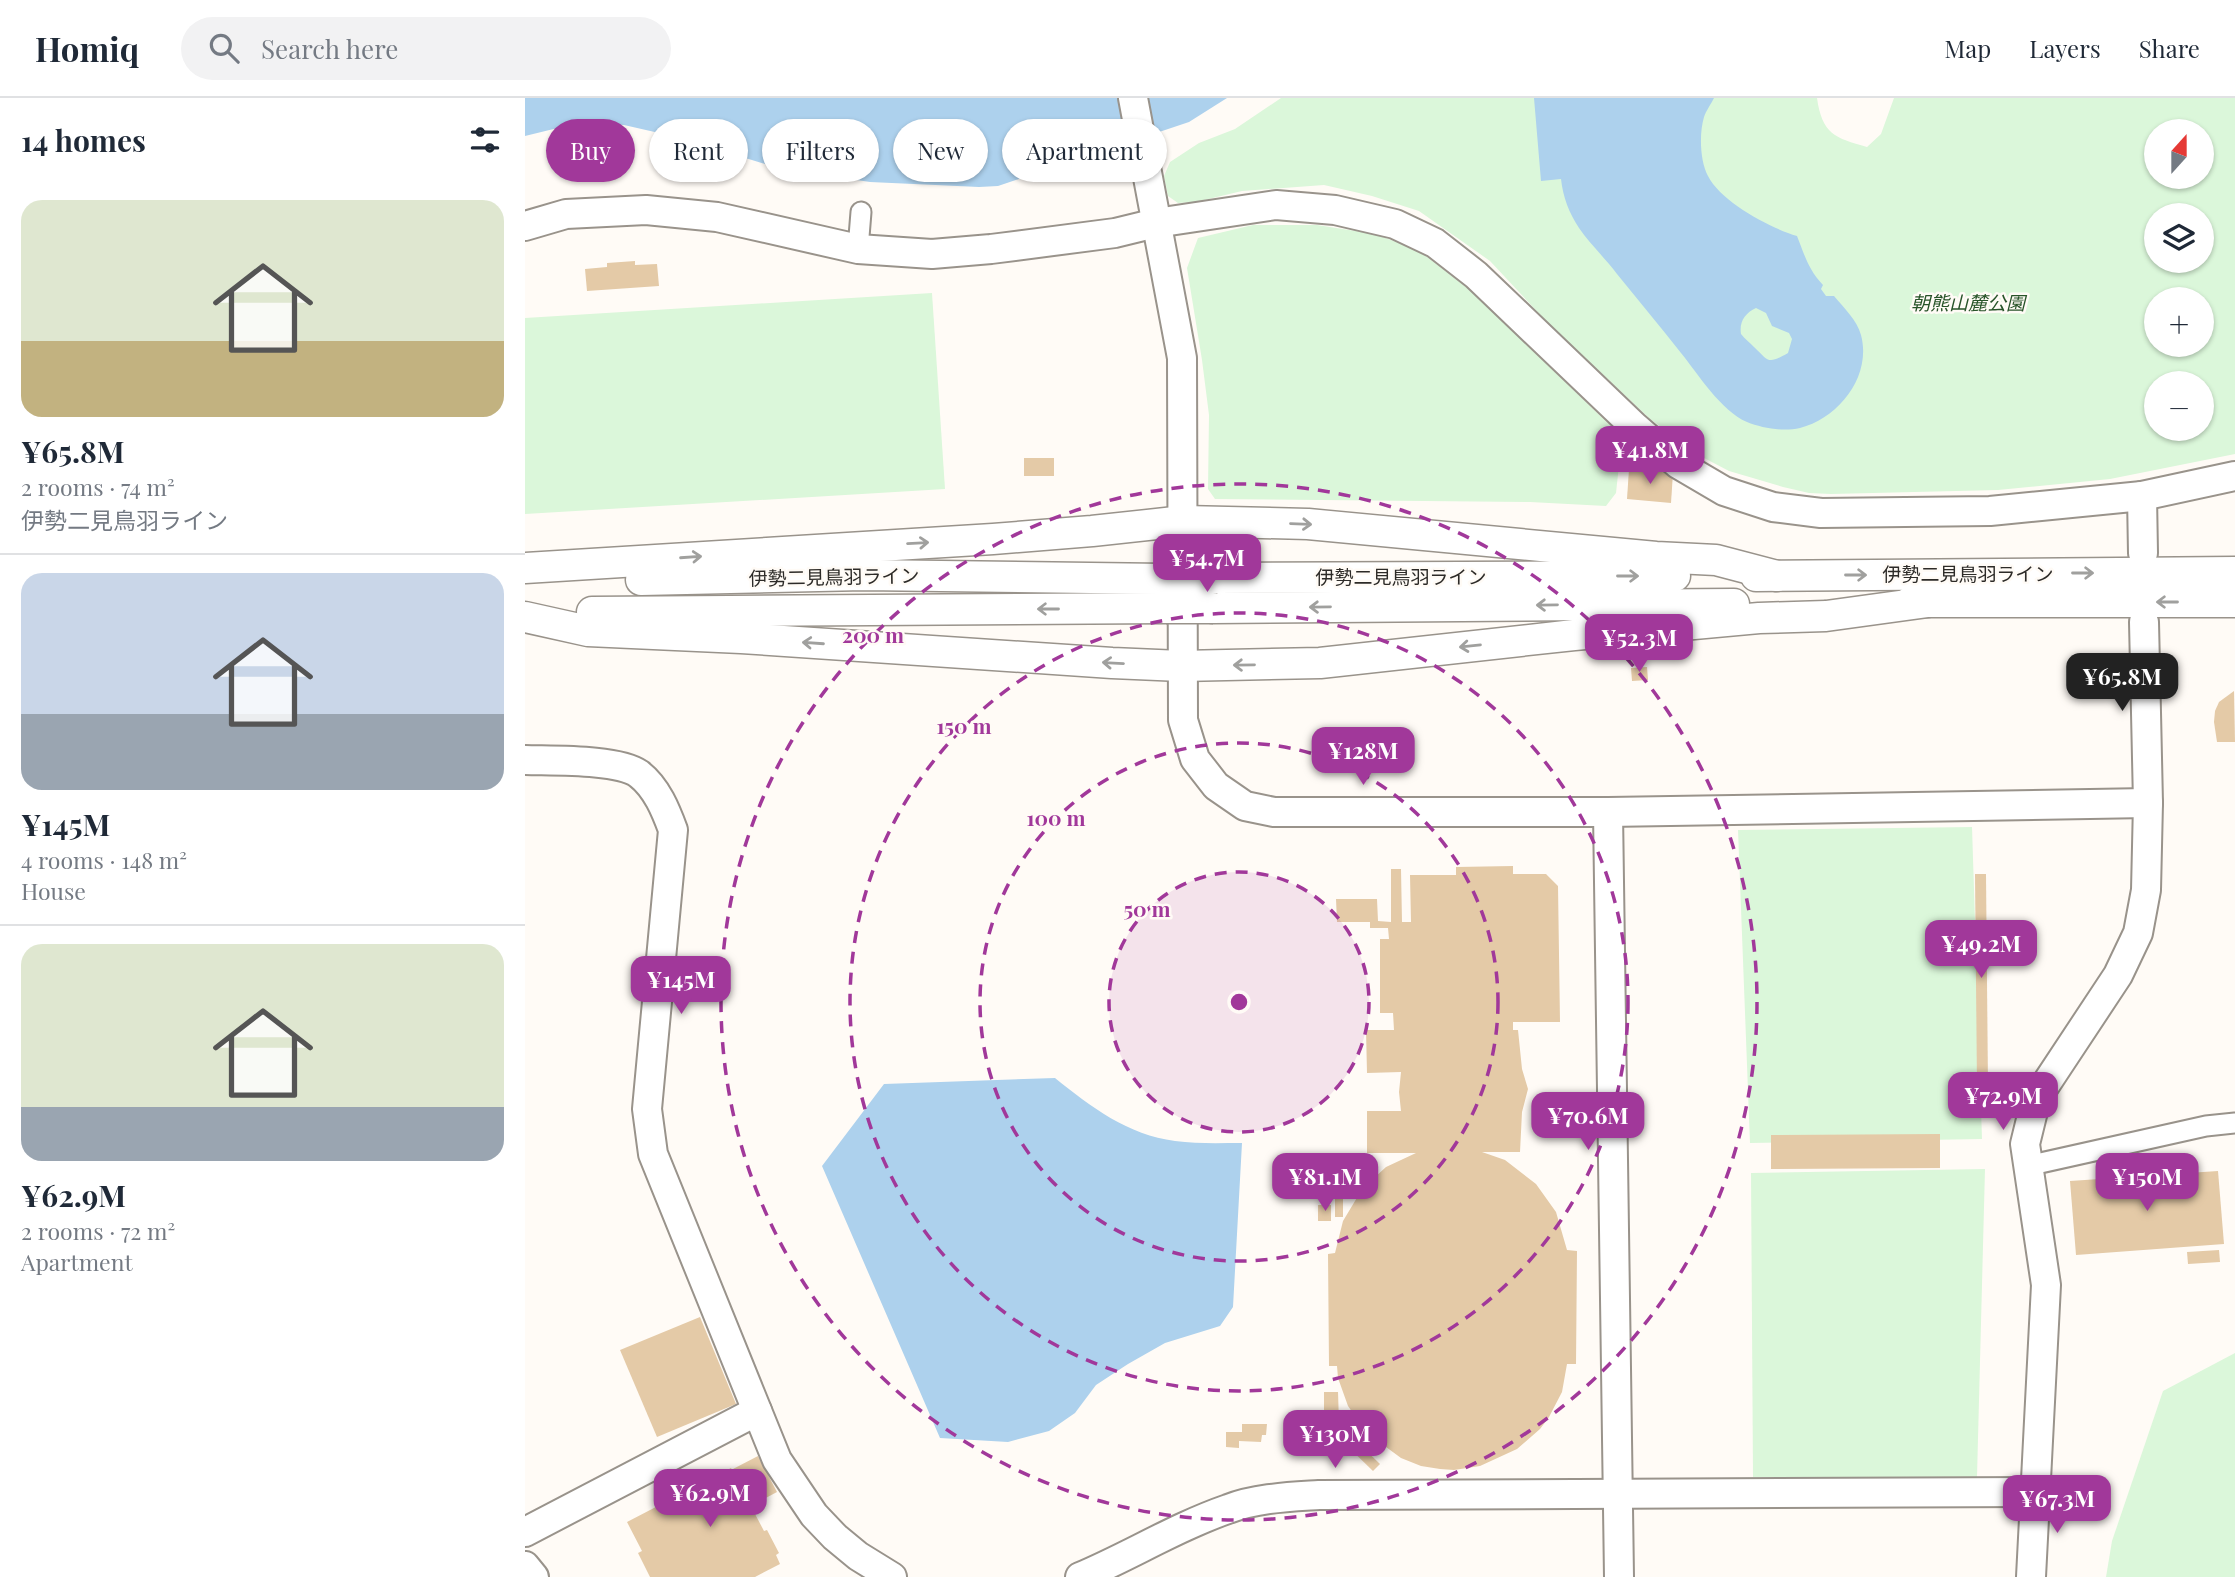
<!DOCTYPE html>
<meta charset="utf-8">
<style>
:root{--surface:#fff;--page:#f2f2f3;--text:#1f2937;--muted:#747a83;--line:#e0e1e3;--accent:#a1389a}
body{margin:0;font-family:"Playfair Display","Noto Sans JP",serif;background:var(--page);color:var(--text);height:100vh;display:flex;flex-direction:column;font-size:26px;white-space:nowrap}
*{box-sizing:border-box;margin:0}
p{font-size:23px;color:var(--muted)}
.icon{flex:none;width:38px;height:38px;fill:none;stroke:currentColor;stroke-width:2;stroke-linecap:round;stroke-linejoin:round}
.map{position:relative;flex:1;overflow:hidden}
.panel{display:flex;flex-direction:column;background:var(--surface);width:525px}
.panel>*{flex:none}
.banner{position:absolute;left:21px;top:21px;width:665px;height:63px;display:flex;gap:14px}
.needle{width:46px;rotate:21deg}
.controls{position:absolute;left:1619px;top:21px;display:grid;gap:14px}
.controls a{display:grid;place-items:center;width:70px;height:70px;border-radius:50%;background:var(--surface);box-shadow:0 2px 5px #0004;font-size:35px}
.price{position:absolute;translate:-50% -60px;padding:0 16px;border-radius:14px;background:var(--accent);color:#fff;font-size:23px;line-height:46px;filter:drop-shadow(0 2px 4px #0008)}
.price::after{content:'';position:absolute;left:50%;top:42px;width:21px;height:16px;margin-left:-10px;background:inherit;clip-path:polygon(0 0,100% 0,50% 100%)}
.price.current{background:#222;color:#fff}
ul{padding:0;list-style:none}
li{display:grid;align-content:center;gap:14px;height:371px;padding:0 21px}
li+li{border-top:2px solid var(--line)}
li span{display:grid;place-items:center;height:217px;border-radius:21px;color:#555}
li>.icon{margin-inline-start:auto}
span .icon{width:126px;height:126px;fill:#fffc;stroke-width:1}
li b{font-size:30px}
h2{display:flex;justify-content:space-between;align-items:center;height:84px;padding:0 21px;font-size:30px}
.chip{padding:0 24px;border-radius:32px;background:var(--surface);box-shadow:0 2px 5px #0004;font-size:24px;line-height:63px}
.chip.current{background:var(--accent);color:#fff}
header{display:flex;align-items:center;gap:42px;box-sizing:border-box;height:98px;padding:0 35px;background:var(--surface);border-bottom:2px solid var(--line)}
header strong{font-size:33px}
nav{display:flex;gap:38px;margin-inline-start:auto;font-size:24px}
.search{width:490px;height:63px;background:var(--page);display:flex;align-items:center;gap:18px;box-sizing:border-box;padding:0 24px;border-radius:38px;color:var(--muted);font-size:26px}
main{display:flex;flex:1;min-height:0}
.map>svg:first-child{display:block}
.green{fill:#dbf7da;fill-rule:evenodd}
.water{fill:#add1ed;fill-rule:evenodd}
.building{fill:#e4caa7}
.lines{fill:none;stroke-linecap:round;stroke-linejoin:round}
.street-casing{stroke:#99938b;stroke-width:23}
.secondary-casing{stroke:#99938b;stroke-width:32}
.primary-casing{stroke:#99938b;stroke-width:33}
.street{stroke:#fff;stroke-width:19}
.secondary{stroke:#fff;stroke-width:28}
.primary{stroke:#fff;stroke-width:30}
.primary-bridge-casing{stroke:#99938b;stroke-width:33;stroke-linecap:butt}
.primary-bridge{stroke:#fff;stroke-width:30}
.oneway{stroke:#a0a09e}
.ring{fill:none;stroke:#a1389a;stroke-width:3.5;stroke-dasharray:12 9}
.labels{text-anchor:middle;stroke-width:5;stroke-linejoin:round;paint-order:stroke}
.park-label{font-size:19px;font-style:italic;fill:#285429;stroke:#fffbf6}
.street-label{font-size:19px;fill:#2d2b28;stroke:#fffbf6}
.centre{fill:#a1389a;stroke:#fffbf6;stroke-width:3.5}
.ring-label{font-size:21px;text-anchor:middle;font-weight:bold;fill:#a1389a;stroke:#fffbf6;stroke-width:5;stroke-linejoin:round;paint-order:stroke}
</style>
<header>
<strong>Homiq</strong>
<div class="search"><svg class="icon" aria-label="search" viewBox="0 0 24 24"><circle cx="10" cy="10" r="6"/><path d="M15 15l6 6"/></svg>Search here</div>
<nav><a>Map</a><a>Layers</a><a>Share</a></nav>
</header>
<main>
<section class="panel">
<h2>14 homes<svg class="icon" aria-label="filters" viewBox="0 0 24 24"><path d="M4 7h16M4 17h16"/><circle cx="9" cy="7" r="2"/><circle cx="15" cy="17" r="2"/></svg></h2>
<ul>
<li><span style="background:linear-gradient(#dfe7d0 65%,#c2b280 0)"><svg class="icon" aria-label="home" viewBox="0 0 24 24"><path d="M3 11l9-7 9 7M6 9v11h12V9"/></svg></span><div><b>¥65.8M</b><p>2 rooms · 74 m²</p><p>伊勢二見鳥羽ライン</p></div></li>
<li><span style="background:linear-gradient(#c9d6e8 65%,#9aa5b1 0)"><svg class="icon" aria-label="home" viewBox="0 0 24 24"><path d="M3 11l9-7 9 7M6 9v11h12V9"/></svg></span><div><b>¥145M</b><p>4 rooms · 148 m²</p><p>House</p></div></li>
<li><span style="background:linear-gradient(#dfe7d0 75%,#9aa5b1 0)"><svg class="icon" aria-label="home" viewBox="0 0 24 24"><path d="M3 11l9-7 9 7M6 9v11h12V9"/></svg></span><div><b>¥62.9M</b><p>2 rooms · 72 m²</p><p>Apartment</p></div></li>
</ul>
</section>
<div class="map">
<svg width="1710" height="1479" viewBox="0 0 1710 1479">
<rect width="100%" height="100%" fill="#fffbf6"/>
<g class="green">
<path d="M756,0h536c5,36 18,40 50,49l14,-13 13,-36h341v356l-125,25 -112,11 -167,4 -22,-1 -26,-6 -54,-16 -23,-12 -56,-40 -105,-99 -55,-59 -71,-50 -47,-15 -48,-11 -82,6 -46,11 -18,1 -10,-7 -4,-20 6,-14 29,-19 36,-14zM1631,33h45v46h-45zM1631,117h45v46h-45zM1631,201h45v46h-45zM1631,285h45v46h-45z"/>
<polygon points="728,127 792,127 850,136 893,152 945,192 1097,339 1091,395 1081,408 1005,404 690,401 683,391 684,317 677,262 662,170 673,140"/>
<polygon points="407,195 420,391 0,416 0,220"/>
<polygon points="1447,729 1457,1041 1225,1045 1213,732"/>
<polygon points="1460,1071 1452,1379 1228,1379 1226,1075"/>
<polygon points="1710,1255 1710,1479 1581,1479 1587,1443 1638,1293"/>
</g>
<g class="water">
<polygon points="0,0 702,0 664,24 473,88 454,89 345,84 292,76 240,66 156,40 99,27 53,25 0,38"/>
<path d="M1009,0h180c-3,6 -8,13 -10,19 -5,17 -4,44 4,59 13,26 62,52 89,60 8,20 11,33 26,49l-2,4 5,7h8c10,12 23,24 27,39 11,41 -22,83 -61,93 -17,4 -38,0 -53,-6 -26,-11 -49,-48 -66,-69 -21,-27 -43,-53 -64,-79 -12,-16 -27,-30 -38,-46 -10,-15 -16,-31 -18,-49l-20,2zM1231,210l10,5 6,13 17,7 3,6 -4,14c-21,12 -19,8 -34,-6 -5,-5 -9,-8 -13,-13 -2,-12 4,-21 15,-26z"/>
<path d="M530,980c36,29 73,57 120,63 22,3 45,2 67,2l-9,164 -13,19 -55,17 -37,21 -32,21 -21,28 -26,18 -41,11 -68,-4 -118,-272 62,-82z"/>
</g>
<g class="building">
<polygon points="110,163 110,167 132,166 134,188 62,193 60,171 82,169 82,165"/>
<rect x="499" y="360" width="30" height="18"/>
<polygon points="1104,371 1148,375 1146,405 1102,401"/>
<polygon points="1122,569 1123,582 1107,583 1106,570"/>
<polygon points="1709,593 1710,644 1692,644 1689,624 1690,613 1694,604"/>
<polygon points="988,768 988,776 1021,776 1033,788 1035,924 988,924 988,932 993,932 997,971 1003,991 997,1014 995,1054 957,1054 980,1062 1011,1086 1031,1114 1042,1152 1052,1153 1051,1266 1042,1266 1037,1294 1024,1319 1015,1331 992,1351 955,1368 929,1372 915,1371 896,1368 876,1360 842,1335 823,1308 813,1280 812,1268 804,1268 803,1156 810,1155 818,1123 836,1093 828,1093 828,1071 837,1071 837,1091 861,1069 891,1055 842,1055 842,1013 876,1013 874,994 876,974 842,975 841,932 869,932 868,915 855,915 855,841 864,841 863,830 845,830 845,824 812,824 811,801 852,801 853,823 866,824 866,771 876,771 877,824 886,824 885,777 931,777 931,769"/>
<polygon points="1450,776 1461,776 1463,988 1452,988"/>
<polygon points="1415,1036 1415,1070 1246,1071 1246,1037"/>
<polygon points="809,1071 818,1071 818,1093 810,1093"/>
<polygon points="1693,1073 1699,1146 1551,1157 1545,1083"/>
<rect x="810" y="1097" width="8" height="22"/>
<rect x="793" y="1107" width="13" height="16"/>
<polygon points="1694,1152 1695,1164 1663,1166 1662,1154"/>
<polygon points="175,1219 211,1306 132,1339 95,1252"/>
<polygon points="799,1294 813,1294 814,1325 799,1326"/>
<polygon points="717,1326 742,1326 741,1337 737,1337 736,1344 714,1343 714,1350 701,1349 701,1334 717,1334"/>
<polygon points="823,1335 855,1366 848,1373 816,1342"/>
<polygon points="233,1358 252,1394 237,1402 234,1397 223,1403 226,1410 230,1407 234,1414 230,1416 239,1433 242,1432 254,1455 251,1457 255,1466 230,1479 125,1479 113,1455 117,1453 102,1424 206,1370 209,1376 208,1371"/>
</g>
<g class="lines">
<defs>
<g id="street">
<polyline points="333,151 336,114"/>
<polyline points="1502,1068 1681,1028 1710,1025"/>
</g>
<g id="secondary">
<polyline points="608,0 657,260 658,622 670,661 691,688 720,708 749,714 1083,714 1623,705"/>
<polyline points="0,128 41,116 121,112 192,119 333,151 407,156 466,151 590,135 631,125 751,107 810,112 870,126 910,145 951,177 1109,328 1153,366 1199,393 1248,409 1296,415 1465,413 1617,398 1710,378"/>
<polyline points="1617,398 1618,455"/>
<path d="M0,662c27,1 93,-1 114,14 18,14 27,37 34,56l-26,279 6,45 124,306 37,55 21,22 23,19 34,21"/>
<polyline points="1083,714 1094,1479"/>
<polyline points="0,1434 232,1313"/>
<polyline points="0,1468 9,1479"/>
<path d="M555,1479c50,-21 96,-50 148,-68 29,-11 61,-12 91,-14l715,-3"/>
<polyline points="1506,1479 1521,1187 1500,1046 1511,1001 1593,877 1613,835 1621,792 1623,705 1619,524"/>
</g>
<g id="primary">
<polyline points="0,470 468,441 567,433 659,423 783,426 1131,459 1191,462 1252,478"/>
<polyline points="1231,478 1710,474"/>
<polyline points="692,480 1150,478"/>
<polyline points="116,482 339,477 640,481"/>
<polyline points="1385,504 1710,504"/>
<polyline points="688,510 1209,506"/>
<polyline points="67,514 641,510"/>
<polyline points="0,519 63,533 216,540 587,565 656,568 795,565 1049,537 1234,520 1301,518 1403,504"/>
</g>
</defs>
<use href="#street" class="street-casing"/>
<use href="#secondary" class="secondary-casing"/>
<use href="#primary" class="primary-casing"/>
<use href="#street" class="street"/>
<use href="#secondary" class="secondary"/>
<use href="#primary" class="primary"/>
<defs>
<g id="primary-bridge">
<polyline points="640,481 692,480"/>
<polyline points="641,510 688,510"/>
</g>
</defs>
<use href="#primary-bridge" class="primary-bridge-casing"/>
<use href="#primary-bridge" class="primary-bridge"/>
</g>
<defs><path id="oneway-shaft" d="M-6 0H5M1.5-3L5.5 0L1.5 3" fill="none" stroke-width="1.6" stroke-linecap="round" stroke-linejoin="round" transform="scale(1.75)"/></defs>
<g class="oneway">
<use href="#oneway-shaft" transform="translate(776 426) rotate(2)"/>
<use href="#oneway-shaft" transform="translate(393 445) rotate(-3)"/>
<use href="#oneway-shaft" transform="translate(166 459) rotate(-4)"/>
<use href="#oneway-shaft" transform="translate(1558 475)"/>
<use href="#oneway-shaft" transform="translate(1331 477)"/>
<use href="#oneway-shaft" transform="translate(1103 478)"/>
<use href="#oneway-shaft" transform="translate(1642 504) rotate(180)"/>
<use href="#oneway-shaft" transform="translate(1022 507) rotate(179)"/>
<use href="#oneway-shaft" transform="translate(795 509) rotate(179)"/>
<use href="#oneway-shaft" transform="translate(523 511) rotate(180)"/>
<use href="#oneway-shaft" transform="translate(288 545) rotate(-176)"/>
<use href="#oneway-shaft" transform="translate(945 548) rotate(174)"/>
<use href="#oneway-shaft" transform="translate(588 565) rotate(-177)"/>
<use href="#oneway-shaft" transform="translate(719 567) rotate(179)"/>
</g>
<circle cx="714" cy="904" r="130" fill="#a1389a" fill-opacity=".12"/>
<g class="ring">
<circle cx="714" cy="904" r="130"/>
<circle cx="714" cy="904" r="259"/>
<circle cx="714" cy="904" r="389"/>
<circle cx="714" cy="904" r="518"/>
</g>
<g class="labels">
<g class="park-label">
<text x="1443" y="212">朝熊山麓公園</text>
</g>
<g class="street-label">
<text x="1443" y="483">伊勢二見鳥羽ライン</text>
<text transform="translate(309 479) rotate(-1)" y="7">伊勢二見鳥羽ライン</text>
<text x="876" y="486">伊勢二見鳥羽ライン</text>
</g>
</g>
<circle cx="714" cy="904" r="10" class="centre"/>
<g class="ring-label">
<text x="348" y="545">200 m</text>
<text x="439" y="636">150 m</text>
<text x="531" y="728">100 m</text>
<text x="622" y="819">50 m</text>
</g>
</svg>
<div class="controls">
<a><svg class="needle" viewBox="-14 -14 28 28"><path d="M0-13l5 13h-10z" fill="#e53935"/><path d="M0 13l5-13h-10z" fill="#747a83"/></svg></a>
<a><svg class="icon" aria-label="layers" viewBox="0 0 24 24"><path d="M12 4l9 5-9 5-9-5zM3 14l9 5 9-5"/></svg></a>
<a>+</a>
<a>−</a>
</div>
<b class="price" style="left:1125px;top:388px">¥41.8M</b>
<b class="price" style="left:682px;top:496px">¥54.7M</b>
<b class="price" style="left:1114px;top:576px">¥52.3M</b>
<b class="price current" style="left:1597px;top:615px">¥65.8M</b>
<b class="price" style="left:838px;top:689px">¥128M</b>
<b class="price" style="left:1456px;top:882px">¥49.2M</b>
<b class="price" style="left:156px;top:918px">¥145M</b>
<b class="price" style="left:1478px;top:1034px">¥72.9M</b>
<b class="price" style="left:1063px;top:1054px">¥70.6M</b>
<b class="price" style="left:800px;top:1115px">¥81.1M</b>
<b class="price" style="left:1622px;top:1115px">¥150M</b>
<b class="price" style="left:810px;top:1372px">¥130M</b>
<b class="price" style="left:185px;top:1431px">¥62.9M</b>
<b class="price" style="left:1532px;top:1437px">¥67.3M</b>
<div class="banner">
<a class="chip current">Buy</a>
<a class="chip">Rent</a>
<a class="chip">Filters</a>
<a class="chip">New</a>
<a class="chip">Apartment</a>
</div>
</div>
</main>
